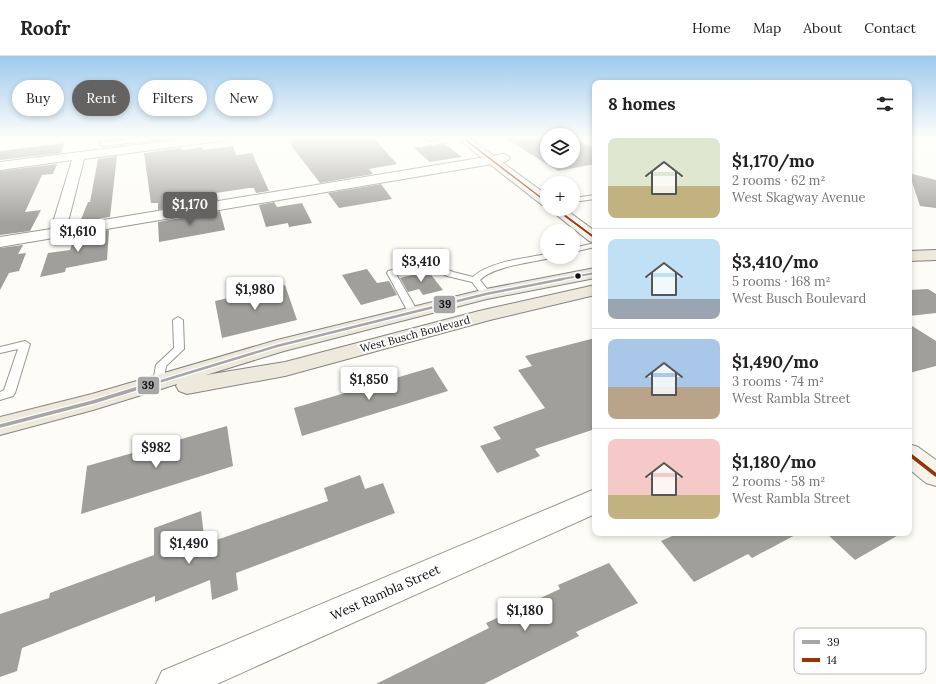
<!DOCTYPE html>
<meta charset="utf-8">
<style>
:root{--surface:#fff;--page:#f6f6f6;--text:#222;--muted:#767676;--line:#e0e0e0;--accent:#646362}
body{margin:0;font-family:Lora,serif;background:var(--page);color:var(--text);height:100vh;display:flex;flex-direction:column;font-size:15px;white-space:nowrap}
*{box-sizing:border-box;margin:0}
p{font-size:13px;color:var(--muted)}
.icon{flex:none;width:22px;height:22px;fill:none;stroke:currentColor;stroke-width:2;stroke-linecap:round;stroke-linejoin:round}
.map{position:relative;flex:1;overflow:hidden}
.sheet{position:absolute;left:592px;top:24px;width:320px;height:456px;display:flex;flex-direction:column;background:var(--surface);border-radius:8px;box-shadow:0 2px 6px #0003}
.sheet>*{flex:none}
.top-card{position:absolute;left:12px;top:24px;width:380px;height:36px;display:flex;gap:8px}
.controls{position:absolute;left:540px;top:72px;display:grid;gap:8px}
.controls a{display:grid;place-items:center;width:40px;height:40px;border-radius:50%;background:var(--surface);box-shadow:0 2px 6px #0003;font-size:20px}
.price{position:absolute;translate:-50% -34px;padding:0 9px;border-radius:4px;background:#fff;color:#222;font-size:13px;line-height:26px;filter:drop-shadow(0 1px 2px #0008)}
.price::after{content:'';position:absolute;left:50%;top:24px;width:12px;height:9px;margin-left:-6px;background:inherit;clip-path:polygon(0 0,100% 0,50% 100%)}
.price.current{background:var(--accent);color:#fff}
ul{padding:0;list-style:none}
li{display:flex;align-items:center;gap:12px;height:100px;padding:0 16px}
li+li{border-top:1px solid var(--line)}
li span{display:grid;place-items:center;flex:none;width:112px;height:80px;border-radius:8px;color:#555}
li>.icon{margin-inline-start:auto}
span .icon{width:48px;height:48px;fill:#fffc;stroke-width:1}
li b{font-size:17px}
h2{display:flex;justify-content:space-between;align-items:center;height:48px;padding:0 16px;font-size:17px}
.chip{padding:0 14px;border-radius:18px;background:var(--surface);box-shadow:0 2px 6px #0003;font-size:14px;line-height:36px}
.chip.current{background:var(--accent);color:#fff}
header{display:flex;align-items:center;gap:24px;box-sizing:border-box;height:56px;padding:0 20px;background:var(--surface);border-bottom:1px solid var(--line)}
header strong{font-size:19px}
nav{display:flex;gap:22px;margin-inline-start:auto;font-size:14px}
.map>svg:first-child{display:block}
.building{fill:#a19f9c}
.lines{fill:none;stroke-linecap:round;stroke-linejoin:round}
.lane-casing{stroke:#979795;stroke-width:2}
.street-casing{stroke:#979795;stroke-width:2}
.secondary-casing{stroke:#8e8d8b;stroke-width:2}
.primary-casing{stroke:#858482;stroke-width:2}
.lane{fill:#fffffe;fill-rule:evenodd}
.street{fill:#fffffe;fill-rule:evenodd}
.secondary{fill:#f6f4eb;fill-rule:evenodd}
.primary{fill:#ede9dc;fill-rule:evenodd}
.bus-1-far2-casing{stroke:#fff;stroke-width:4}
.bus-1-far1-casing{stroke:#fff;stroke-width:5}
.bus-1-casing{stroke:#fff;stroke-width:6}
.bus-2-far2-casing{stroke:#fff;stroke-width:3}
.bus-2-far1-casing{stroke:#fff;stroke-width:4}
.bus-2-casing{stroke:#fff;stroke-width:6}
.bus-1-far2{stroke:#a7a7a7;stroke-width:2}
.bus-1-far1{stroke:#a7a7a7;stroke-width:2.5}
.bus-1{stroke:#a7a7a7;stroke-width:3.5}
.bus-2-far2{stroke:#930;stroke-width:1.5}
.bus-2-far1{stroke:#930;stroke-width:2}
.bus-2{stroke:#930;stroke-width:3.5}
.bus-dot{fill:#111;stroke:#fff;stroke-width:1.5}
.labels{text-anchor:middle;stroke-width:4;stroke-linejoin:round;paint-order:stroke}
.street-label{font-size:11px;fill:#111;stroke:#fff}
.near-street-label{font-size:13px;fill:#111;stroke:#fff}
.key{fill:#fff;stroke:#b8b8b8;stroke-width:1}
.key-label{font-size:11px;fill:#111}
.line-badge{stroke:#fff;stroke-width:1.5}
.pale-badge-label{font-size:11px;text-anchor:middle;font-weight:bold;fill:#111}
</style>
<header>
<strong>Roofr</strong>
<nav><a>Home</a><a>Map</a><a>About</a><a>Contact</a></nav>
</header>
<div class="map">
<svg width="936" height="628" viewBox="0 0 936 628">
<rect width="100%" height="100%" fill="#fdfcf7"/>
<g class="building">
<polygon points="304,81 373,81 397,108 369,113 373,118 320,127 286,83"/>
<polygon points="503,81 547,81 547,105 573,105 573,82 595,93 595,108 558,115"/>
<polygon points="65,87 61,97 0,104 0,95"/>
<polygon points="444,87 462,101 430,106 414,92"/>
<polygon points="233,90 236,99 252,97 269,135 256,137 254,132 249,132 216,137 218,144 158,154 158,147 151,147 144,97 181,92 182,94 203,91 203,94"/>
<polygon points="117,100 110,161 80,166 88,146 90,146 98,103"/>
<polygon points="57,108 53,118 42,119 25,156 41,154 30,175 0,179 0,115"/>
<polygon points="909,117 936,124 936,152 920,150"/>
<polygon points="381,128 392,143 339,152 328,137"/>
<polygon points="274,146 277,151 302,147 312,167 289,171 288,167 266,171 259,149"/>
<polygon points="220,155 225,174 159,186 158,166"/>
<polygon points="109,174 107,204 66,212 65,216 40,221 48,197 70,194 75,180"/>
<polygon points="23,189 18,198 26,197 19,215 9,217 0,234 0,192"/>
<polygon points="367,213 377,227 389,225 397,239 361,249 342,219"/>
<polygon points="428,215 443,234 423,239 419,233 408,236 400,222"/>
<polygon points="285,229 297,264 222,282 215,245"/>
<polygon points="928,233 936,238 936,257 909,260 909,234"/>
<polygon points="909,268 936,285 936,310 909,317"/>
<polygon points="595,282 595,373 535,393 540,400 497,417 480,390 501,383 493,371 545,352 518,314 532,310 525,300"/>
<polygon points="433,311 448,335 302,380 294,352"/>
<polygon points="227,370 233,410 81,458 87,410"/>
<polygon points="360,419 365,433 383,427 395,457 236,517 238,534 212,544 210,524 155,546 155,540 22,592 17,615 0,621 0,558 49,542 50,537 154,499 154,472 201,455 205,488 328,445 324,432"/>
<polygon points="679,477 799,477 752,502 748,498 694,526 661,485"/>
<polygon points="826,477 902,477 855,504"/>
<polygon points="609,507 638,547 576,576 579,580 484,628 376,628 489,572 486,567 560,533 558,529"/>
</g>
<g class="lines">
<defs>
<g id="lane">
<polygon points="150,81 168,81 165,83 102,90 99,88 102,86"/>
<polygon points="424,81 445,81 429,85"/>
<polygon points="595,139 595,143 573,146 573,142"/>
<polygon points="595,187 595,191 573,196 573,192"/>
<path d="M547,198v3l3,1c-20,5 -56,8 -70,22l11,14 -5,3 -3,-1 -11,-14 -25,-6 -14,-7h-10l-27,5 22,38 -5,3 -5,-3 -21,-39 1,-2 35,-8 15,2 15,7 20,5c15,-15 53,-19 74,-23z"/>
<polygon points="178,261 183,264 184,293 166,310 163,329 155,329 153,326 156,309 174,292 173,264"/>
<polygon points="25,285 30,288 15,337 13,340 0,344 0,336 4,334 18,293 0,297 0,291"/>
</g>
<g id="street">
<polygon points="201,81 232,81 227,84 84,103 67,170 504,98 508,100 510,102 508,104 504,106 0,191 0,181 51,173 72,104 0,114 0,106"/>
<polygon points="595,433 595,458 217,628 156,628 162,615"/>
</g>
<g id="secondary">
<polygon points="461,81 471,81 472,84 547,139 547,150 542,149 463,87"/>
<polygon points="549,153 565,153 595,175 595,187 589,185"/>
<polygon points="909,388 918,391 936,404 936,430 926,427 909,413"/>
</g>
<g id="primary">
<polygon points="936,194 936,204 909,205 909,195"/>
<polygon points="595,212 595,222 487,243 284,295 206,319 285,306 479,255 595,229 595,239 490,264 285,320 187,338 179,335 176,330 177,328 93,354 0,379 0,361 92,338 277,284 486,233"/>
</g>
</defs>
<use href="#lane" class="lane-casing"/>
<use href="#street" class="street-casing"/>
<use href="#secondary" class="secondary-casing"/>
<use href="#primary" class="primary-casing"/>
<use href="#lane" class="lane"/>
<use href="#street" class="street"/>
<use href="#secondary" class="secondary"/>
<use href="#primary" class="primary"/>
<defs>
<polyline id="bus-1-far2" points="557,224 595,217"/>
<polyline id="bus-1-far1" points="155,327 277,290 486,238 563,223"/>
<polyline id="bus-1" points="0,370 93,346 158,326"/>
<polyline id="bus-2-far2" points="466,81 467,85 544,144"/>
<g id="bus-2-far1">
<polyline points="543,143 547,146"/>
<polyline points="556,153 595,182"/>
</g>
<polyline id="bus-2" points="909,398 936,419"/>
</defs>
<use href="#bus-1-far2" class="bus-1-far2-casing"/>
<use href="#bus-1-far1" class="bus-1-far1-casing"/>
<use href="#bus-1" class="bus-1-casing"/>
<use href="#bus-2-far2" class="bus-2-far2-casing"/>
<use href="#bus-2-far1" class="bus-2-far1-casing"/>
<use href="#bus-2" class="bus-2-casing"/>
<use href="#bus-1-far2" class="bus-1-far2"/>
<use href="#bus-1-far1" class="bus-1-far1"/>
<use href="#bus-1" class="bus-1"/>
<use href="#bus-2-far2" class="bus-2-far2"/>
<use href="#bus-2-far1" class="bus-2-far1"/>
<use href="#bus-2" class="bus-2"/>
</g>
<linearGradient id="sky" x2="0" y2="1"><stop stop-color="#9dc9ee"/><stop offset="0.48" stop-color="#fefefb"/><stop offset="1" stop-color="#fefefb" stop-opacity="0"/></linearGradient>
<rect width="936" height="169" fill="url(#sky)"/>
<circle class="bus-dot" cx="578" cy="220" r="3.5"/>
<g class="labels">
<g class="street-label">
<text transform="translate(415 278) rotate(-15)" y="4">West Busch Boulevard</text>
</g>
<g class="near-street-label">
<text transform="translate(385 536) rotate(-24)" y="5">West Rambla Street</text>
</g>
</g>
<rect x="794" y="572" width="132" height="46" rx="6" class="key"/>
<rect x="802" y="584" width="18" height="4" fill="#a7a7a7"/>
<rect x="802" y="602" width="18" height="4" fill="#930"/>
<g class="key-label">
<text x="827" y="590">39</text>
<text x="827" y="608">14</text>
</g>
<g class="line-badge">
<rect x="433" y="239" width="23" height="19" rx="4" fill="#a7a7a7"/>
<rect x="137" y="320" width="23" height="19" rx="4" fill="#a7a7a7"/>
</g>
<g class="pale-badge-label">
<text x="445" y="252">39</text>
<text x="148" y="333">39</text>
</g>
</svg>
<div class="controls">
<a><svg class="icon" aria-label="layers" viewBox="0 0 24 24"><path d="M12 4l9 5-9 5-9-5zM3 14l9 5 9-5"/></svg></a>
<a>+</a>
<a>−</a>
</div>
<b class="price current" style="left:190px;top:170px">$1,170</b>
<b class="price" style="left:78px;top:197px">$1,610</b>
<b class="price" style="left:421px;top:227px">$3,410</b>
<b class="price" style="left:255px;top:255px">$1,980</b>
<b class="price" style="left:369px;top:345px">$1,850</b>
<b class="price" style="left:156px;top:413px">$982</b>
<b class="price" style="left:189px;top:509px">$1,490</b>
<b class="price" style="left:525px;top:576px">$1,180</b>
<div class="top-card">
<a class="chip">Buy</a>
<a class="chip current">Rent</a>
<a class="chip">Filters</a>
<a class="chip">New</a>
</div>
<section class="sheet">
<h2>8 homes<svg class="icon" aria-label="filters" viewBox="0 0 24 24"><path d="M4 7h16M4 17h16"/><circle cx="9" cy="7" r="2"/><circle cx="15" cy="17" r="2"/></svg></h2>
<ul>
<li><span style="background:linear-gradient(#dfe7d0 60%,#c2b280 0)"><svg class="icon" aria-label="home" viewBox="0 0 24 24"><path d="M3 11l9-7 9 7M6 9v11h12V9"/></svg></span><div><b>$1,170/mo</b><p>2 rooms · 62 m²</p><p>West Skagway Avenue</p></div></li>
<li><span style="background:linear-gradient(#bfe0f5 75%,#9aa5b1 0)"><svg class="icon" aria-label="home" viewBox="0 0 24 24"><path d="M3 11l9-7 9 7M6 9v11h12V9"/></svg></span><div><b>$3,410/mo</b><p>5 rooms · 168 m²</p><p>West Busch Boulevard</p></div></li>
<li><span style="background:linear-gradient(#a9c7e8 60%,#b9a48a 0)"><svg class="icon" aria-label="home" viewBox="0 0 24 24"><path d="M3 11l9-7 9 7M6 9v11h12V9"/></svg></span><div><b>$1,490/mo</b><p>3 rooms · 74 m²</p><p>West Rambla Street</p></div></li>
<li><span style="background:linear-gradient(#f6c9c9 70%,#c2b280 0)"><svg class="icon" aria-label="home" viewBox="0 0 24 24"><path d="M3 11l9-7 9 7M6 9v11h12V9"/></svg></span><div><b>$1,180/mo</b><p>2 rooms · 58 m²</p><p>West Rambla Street</p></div></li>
</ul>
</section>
</div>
